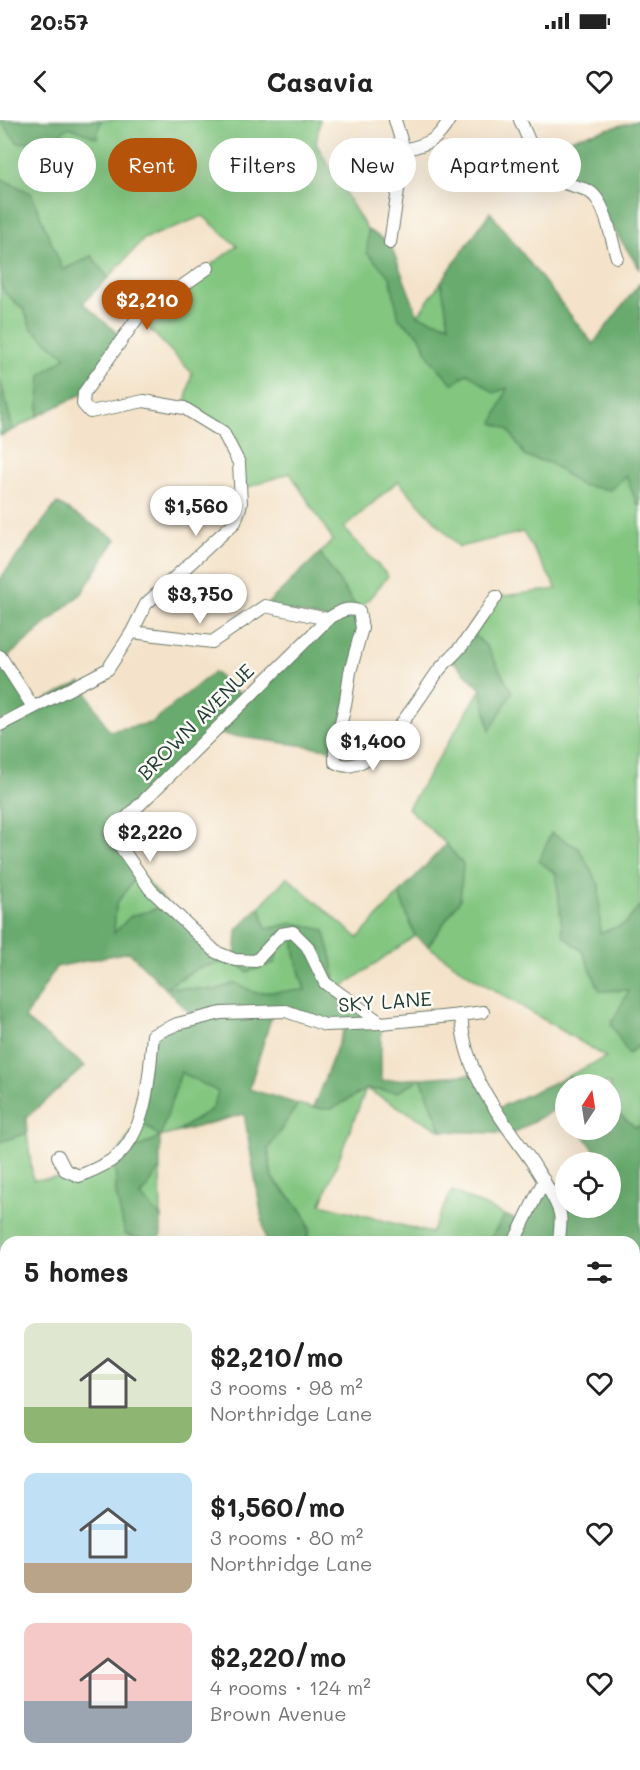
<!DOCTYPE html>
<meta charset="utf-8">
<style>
:root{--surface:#fff;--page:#f2f2f2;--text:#222;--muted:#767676;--accent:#b45309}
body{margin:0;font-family:Mali,sans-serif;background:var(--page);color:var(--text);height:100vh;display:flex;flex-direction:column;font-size:22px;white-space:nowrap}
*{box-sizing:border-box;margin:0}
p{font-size:20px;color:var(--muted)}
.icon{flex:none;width:33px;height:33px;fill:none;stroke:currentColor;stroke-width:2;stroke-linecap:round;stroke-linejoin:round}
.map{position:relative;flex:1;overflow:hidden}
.sheet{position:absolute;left:0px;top:1116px;width:640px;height:534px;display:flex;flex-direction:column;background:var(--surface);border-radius:18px 18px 0 0;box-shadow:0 6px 24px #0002}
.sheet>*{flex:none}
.guide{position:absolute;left:18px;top:18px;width:604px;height:54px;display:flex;gap:12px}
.needle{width:39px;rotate:12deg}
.fabs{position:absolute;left:555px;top:954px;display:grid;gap:12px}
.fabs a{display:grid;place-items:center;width:66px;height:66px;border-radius:50%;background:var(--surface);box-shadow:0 6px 24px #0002;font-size:30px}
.price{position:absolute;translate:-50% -51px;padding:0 14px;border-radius:21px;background:#fff;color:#222;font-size:20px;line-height:39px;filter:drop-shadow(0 2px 3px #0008)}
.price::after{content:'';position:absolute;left:50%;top:36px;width:18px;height:14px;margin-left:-9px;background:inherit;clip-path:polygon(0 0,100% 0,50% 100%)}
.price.on{background:var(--accent);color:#fff}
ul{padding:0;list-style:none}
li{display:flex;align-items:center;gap:18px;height:150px;padding:0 24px}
li span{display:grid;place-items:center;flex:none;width:168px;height:120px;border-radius:12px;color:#555}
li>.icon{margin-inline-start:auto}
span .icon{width:72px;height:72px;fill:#fffc;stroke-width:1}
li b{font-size:26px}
h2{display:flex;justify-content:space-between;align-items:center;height:72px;padding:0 24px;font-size:26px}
.tag{padding:0 21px;border-radius:27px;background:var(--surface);box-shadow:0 6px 24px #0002;font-size:21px;line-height:54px}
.tag.on{background:var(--accent);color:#fff}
.status{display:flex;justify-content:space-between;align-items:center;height:42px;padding:0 30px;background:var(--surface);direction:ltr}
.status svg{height:16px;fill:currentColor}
header{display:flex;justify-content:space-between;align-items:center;height:78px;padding:0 24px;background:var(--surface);font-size:27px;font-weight:700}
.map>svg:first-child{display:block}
.green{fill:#82c680;stroke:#50825a;stroke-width:1.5}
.forest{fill:#69ab6e;stroke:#447451;stroke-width:1.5;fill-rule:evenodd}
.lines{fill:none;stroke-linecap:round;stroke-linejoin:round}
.street-casing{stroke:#6a7768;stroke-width:14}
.street{stroke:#fff;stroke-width:12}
.labels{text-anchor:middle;stroke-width:5;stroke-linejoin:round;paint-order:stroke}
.street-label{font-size:20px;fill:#1f3d34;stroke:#fdfcf7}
</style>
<div class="status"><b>20:57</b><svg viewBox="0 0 49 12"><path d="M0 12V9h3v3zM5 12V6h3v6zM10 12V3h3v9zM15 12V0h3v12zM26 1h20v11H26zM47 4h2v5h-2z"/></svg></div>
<header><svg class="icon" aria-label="back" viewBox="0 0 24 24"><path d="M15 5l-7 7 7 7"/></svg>Casavia<svg class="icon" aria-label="heart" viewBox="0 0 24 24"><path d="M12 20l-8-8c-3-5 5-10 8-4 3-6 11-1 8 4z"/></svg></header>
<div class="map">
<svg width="640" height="1650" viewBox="0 0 640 1650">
<rect width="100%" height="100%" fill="#fdfcf7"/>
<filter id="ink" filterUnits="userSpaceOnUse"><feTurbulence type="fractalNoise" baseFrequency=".0167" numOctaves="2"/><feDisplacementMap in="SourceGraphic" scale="12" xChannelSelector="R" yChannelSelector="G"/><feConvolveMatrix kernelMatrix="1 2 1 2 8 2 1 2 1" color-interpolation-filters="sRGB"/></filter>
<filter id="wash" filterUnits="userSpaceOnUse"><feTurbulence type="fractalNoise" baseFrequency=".008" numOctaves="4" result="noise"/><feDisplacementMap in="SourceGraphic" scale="24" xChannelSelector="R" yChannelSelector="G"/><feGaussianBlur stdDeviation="1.35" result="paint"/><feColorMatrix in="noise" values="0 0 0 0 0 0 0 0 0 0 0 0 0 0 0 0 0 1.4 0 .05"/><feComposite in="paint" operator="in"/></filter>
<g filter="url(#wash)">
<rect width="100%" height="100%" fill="#f4e3ca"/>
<g class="green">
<polygon points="0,0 320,0 316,24 418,195 441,162 450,205 419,196 457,260 468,253 640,222 640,786 625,804 600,814 599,765 556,754 563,815 583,832 600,871 629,870 629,934 640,924 640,1006 635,1007 611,988 610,964 579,964 568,956 606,937 471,856 428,826 460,780 463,745 446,724 408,688 481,569 490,610 487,527 471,512 496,477 557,469 523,412 459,427 398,361 344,408 388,456 359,491 320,433 333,420 290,353 240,370 239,343 223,312 184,288 192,253 138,197 237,126 203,96 144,119 108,158 91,136 63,150 52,127 6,173 24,190 31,208 66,237 41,255 38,296 13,310 0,259"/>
<polygon points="139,753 169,785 113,814 116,784"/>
<polygon points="287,757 358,818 399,774 415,816 336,871 294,803 266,809 260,786"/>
<polygon points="293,812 296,839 305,871 256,873 235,863 216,870 165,867 198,848 235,840 281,814"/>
<polygon points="181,952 219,971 212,989 175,1013 160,1017 125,1114 150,1122 6,1122 6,1247 0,1245 0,1022 27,1013 33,1060 79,1056 115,1038 139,1000 160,1017"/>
<polygon points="421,958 442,1011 366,969 321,1084 431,1113 452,1071 505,1095 488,1122 306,1122 310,1109 301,1089 272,1057 268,1029 298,984 313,988 332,989 366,969 398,972"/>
<polygon points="160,1048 161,1097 141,1077"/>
<polygon points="252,1644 406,1644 406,1650 247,1650"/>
</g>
<g class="forest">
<polygon points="0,0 101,0 97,18 69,7 52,20 18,23"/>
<polygon points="640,0 640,149 604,95 597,79 556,59 533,29"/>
<polygon points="0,58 31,73 63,150 92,136 108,158 83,183 123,218 84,273 38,296 41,255 66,237 31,208 24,190 5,173 0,163"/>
<polygon points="490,92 593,224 640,163 640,386 637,384 626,356 610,370 580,365 550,343 526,337 508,309 493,303 507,268 494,273 468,253 453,264 431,240 419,215 399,199 390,157 367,133 368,110 390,123 418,196 449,205 441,162"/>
<polygon points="0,259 13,310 0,316"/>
<path d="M57,383l59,36 -34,54 -79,68 30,45 48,-24 28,49 42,-8 63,-51 32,27 81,-80 -62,-13 55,-53 39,58 3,17 -27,122 -123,-17 -101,100 28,40 -23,31 -2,29 17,-17 38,-11 47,47 19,7 2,-29 23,-24 6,23 28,-6 30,7 8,28 4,33 45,32v58l95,-7 20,35 72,-33 11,8h-13l-1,25 -3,-4 -50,29 -70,-3 -21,-53 -23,14 -32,-3 -34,20 -19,-1 33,-84 -73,-12 -24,77 49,15 -30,45c2,9 1,22 5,29 13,23 43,29 33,64h-40l-22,-128 -69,19 37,-24 6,-17 -37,-20 -21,65v31l-19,28 20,21v25h-11l-25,-8 -9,-40 -1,-36 45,-21 -21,-17 14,-85 43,-16 -67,-67 -73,15 -31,52 60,47 -59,52 1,15 -27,9v-369l2,-2 -2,-2v-190zM292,812l4,27 9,31 -49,3 -21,-10 -19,7 -50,-3 32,-19 36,-8 13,12 28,-9 6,-29z"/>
<polygon points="471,512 487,527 512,572 490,611 481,569 450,538"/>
<polygon points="551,713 579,728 599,765 600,813 625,804 640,786 640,924 628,934 611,904 629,870 600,871 583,832 563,815 556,754 539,741"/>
<polygon points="446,724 463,744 460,780 428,826 415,816 399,774"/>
<polygon points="611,988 635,1007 640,1006 640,1427 634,1424 634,1122 488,1122 505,1095 523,1103 544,1060 552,1077 565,1067 566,1088 610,1088 610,1042 597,1042 601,1039 580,1010 610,1010"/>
</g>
</g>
<g filter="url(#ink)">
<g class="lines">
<defs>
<g id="street">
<path d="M520,0c9,19 17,47 36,59 14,9 32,6 41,20 11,16 14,40 20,58"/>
<path d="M404,30c23,-6 33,-8 45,-30"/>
<polyline points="390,123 404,30 395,0"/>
<polyline points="132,512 212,522 265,486 328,499"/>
<polyline points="0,536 33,587"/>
<polyline points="0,605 108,549 132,512 146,484 235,402 241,384 239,343 223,312 184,288 144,281 90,292 83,284 84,273 138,197 208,148"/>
<polyline points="461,895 483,892"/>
<path d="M381,903l-56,-40 -18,-37 -14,-14 -12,2 -25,27 -21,-1 -19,-8 -66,-63 -39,-56 217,-214c11,-7 17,-12 31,-8l3,17 -12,44 -4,28 -11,50v12c36,23 87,-70 104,-92 9,-11 21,-20 28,-31 10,-14 19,-28 29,-42"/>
<path d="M58,1036l7,14 14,6c12,-5 26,-10 37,-19 32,-28 33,-82 37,-122l24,-11 44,-11 65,-2 39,14 56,-2 80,-8c3,59 38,100 71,147 8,13 25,38 28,52 2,9 -1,20 -1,28"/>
<polyline points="514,1122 544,1060"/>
<polyline points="0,1358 6,1360"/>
<polyline points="0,1548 6,1549"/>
<polyline points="0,1641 6,1642"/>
<polyline points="14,1644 24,1646 30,1644"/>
<polyline points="190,1644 192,1650"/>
<polyline points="217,1650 222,1644"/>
</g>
</defs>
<use href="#street" class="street-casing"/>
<use href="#street" class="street"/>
</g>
</g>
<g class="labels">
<g class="street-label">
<text transform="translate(196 602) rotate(-45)" y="7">BROWN AVENUE</text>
<text transform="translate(385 882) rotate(-4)" y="7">SKY LANE</text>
</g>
</g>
</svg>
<div class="fabs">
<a><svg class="needle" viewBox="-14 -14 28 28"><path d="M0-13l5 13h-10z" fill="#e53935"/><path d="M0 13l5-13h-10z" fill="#767676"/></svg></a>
<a><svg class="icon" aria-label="locate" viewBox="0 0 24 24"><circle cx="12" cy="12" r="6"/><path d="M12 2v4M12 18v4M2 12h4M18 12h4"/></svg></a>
</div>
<b class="price on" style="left:147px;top:211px">$2,210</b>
<b class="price" style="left:196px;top:417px">$1,560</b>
<b class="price" style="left:200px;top:505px">$3,750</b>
<b class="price" style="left:373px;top:652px">$1,400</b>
<b class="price" style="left:150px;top:743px">$2,220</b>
<div class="guide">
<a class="tag">Buy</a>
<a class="tag on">Rent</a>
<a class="tag">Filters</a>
<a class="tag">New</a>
<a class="tag">Apartment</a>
</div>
<section class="sheet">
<h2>5 homes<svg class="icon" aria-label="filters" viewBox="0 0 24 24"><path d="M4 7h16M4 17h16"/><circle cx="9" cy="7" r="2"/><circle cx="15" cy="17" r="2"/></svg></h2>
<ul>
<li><span style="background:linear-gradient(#dfe7d0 70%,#8fb573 0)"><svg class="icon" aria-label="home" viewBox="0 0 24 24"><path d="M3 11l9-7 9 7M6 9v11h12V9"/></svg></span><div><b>$2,210/mo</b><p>3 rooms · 98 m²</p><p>Northridge Lane</p></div><svg class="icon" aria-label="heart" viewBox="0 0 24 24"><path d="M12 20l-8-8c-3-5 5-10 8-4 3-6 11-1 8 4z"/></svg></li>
<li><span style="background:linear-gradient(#bfe0f5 75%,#b9a48a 0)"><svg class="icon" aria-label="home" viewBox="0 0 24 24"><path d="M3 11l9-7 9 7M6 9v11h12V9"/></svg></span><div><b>$1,560/mo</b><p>3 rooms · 80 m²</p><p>Northridge Lane</p></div><svg class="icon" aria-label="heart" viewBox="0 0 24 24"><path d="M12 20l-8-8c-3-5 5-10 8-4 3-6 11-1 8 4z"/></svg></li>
<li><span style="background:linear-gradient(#f6c9c9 65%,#9aa5b1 0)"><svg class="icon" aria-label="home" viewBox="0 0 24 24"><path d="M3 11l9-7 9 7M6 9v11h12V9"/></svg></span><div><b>$2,220/mo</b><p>4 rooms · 124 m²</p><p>Brown Avenue</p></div><svg class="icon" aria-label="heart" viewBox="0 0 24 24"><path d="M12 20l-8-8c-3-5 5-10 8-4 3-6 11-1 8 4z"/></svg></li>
</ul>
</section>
</div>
